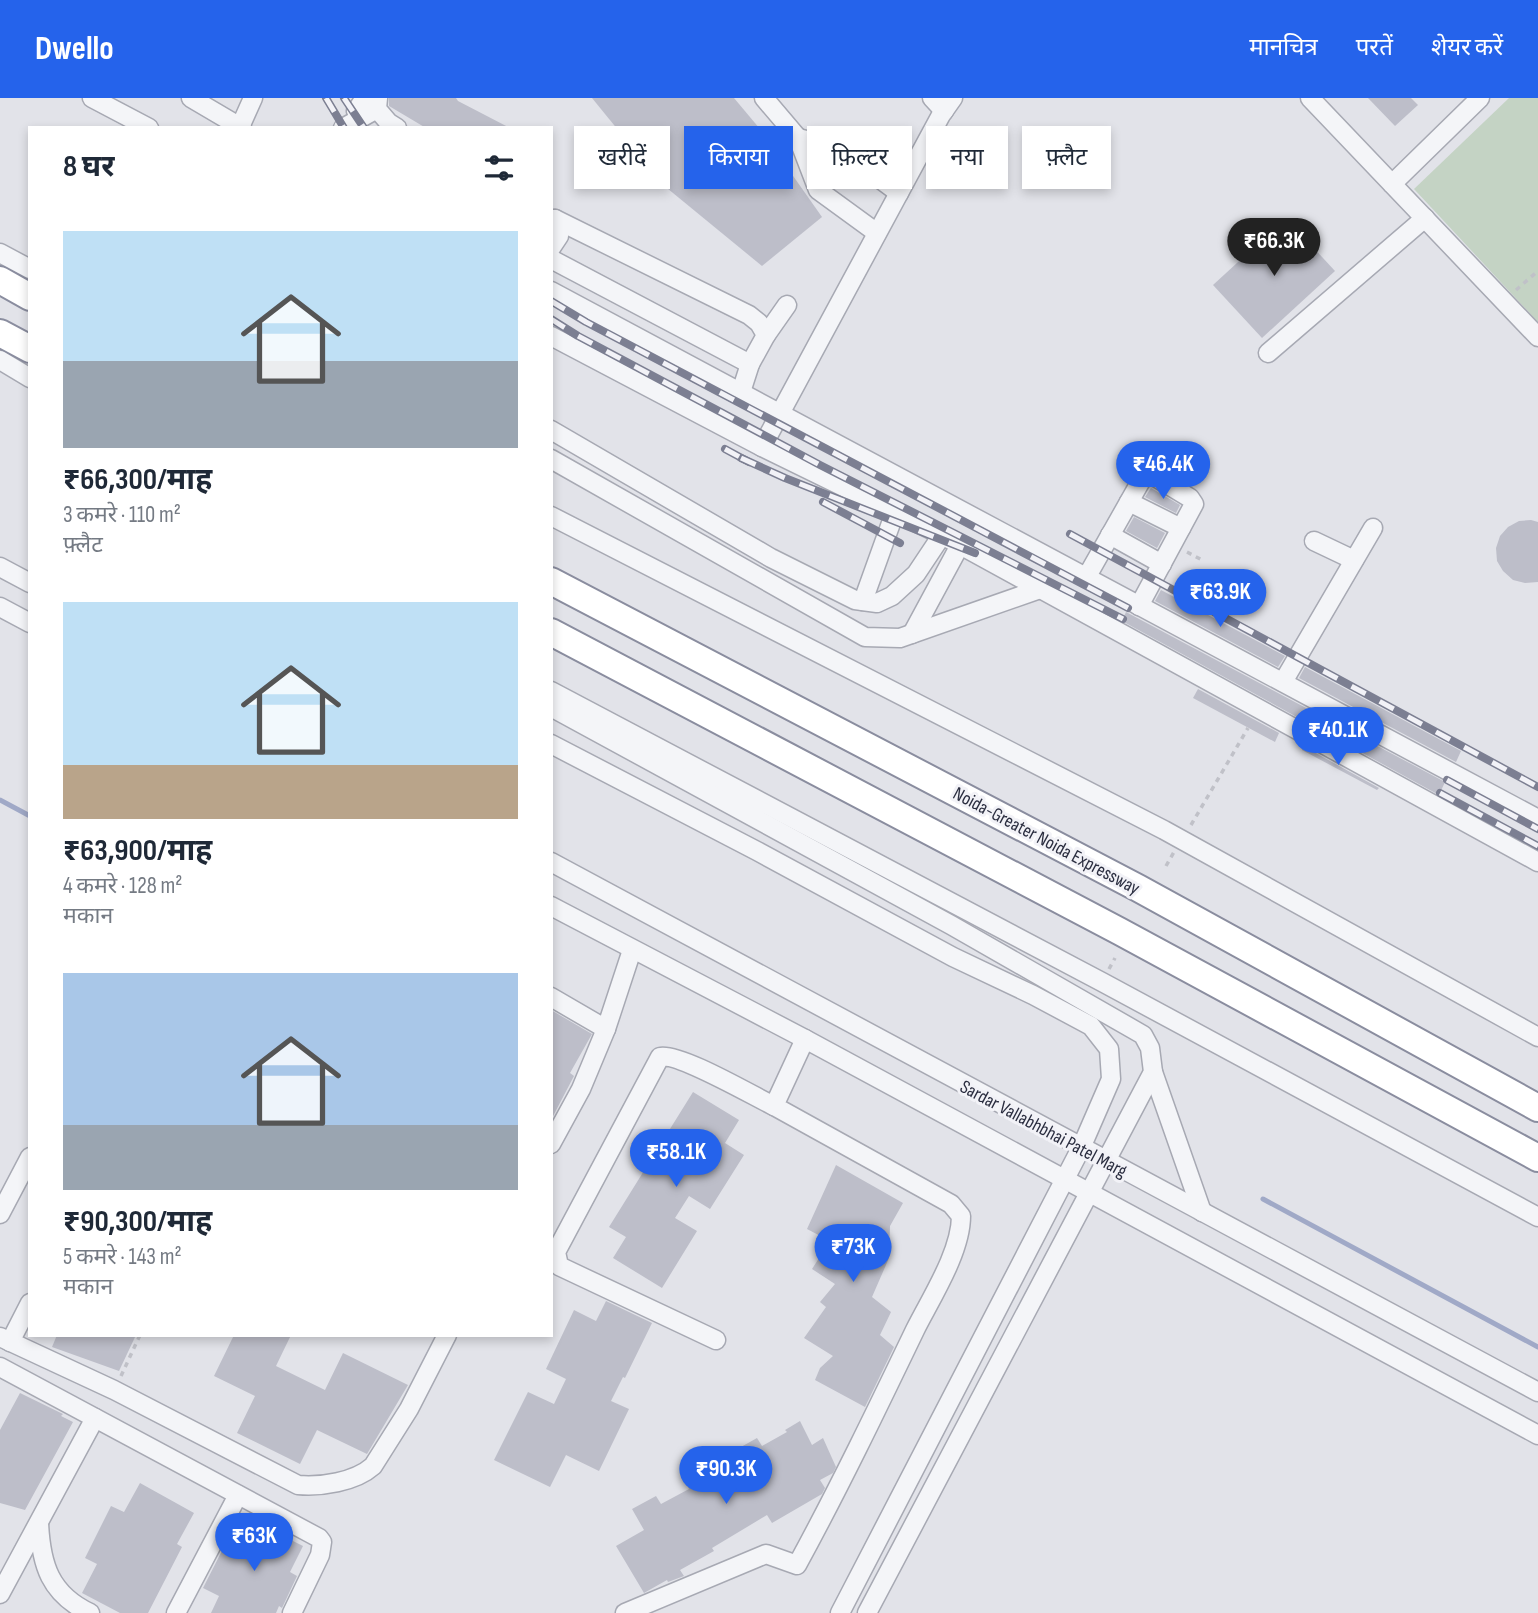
<!DOCTYPE html>
<html lang="hi">
<meta charset="utf-8">
<style>
:root{--surface:#fff;--page:#f2f2f3;--text:#1f2937;--muted:#747a83;--accent:#2563eb}
body{margin:0;font-family:"Sofia Sans Condensed","Noto Sans Devanagari",sans-serif;background:var(--page);color:var(--text);height:100vh;display:flex;flex-direction:column;font-size:26px;white-space:nowrap}
*{box-sizing:border-box;margin:0}
p{font-size:23px;color:var(--muted)}
.icon{flex:none;width:38px;height:38px;fill:none;stroke:currentColor;stroke-width:2;stroke-linecap:round;stroke-linejoin:round}
.map{position:relative;flex:1;overflow:hidden}
.details{position:absolute;left:28px;top:28px;width:525px;height:1211px;display:flex;flex-direction:column;background:var(--surface);border-radius:0px;box-shadow:0 4px 10px #0003}
.details>*{flex:none}
.top-card{position:absolute;left:574px;top:28px;width:665px;height:63px;display:flex;gap:14px}
.price{position:absolute;translate:-50% -60px;padding:0 16px;border-radius:24px;background:var(--accent);color:#fff;font-size:23px;line-height:46px;filter:drop-shadow(0 2px 4px #0008)}
.price::after{content:'';position:absolute;left:50%;top:42px;width:21px;height:16px;margin-left:-10px;background:inherit;clip-path:polygon(0 0,100% 0,50% 100%)}
.price.current{background:#222;color:#fff}
ul{padding:0;list-style:none}
li{display:grid;align-content:center;gap:14px;height:371px;padding:0 35px}
li span{display:grid;place-items:center;height:217px;border-radius:0px;color:#555}
li>.icon{margin-inline-start:auto}
span .icon{width:126px;height:126px;fill:#fffc;stroke-width:1}
li b{font-size:30px}
h2{display:flex;justify-content:space-between;align-items:center;height:84px;padding:0 35px;font-size:30px}
.chip{padding:0 24px;border-radius:0px;background:var(--surface);box-shadow:0 4px 10px #0003;font-size:24px;line-height:63px}
.chip.current{background:var(--accent);color:#fff}
header{display:flex;align-items:center;gap:42px;box-sizing:border-box;height:98px;padding:0 35px;background:var(--accent);color:#fff}
header strong{font-size:33px}
nav{display:flex;gap:38px;margin-inline-start:auto;font-size:24px}
.map>svg:first-child{display:block}
.green{fill:#c4d3c4}
.lines{fill:none;stroke-linecap:round;stroke-linejoin:round}
.stream{stroke:#a0a9c7;stroke-width:5}
.building{fill:#bdbec9}
.minor-casing{stroke:#a7a9b3;stroke-width:21}
.highway-casing{stroke:#8a8d9f;stroke-width:30}
.path{stroke:#c0c1c8;stroke-width:3.5;stroke-dasharray:5 5;stroke-linecap:butt}
.minor{stroke:#f4f5f8;stroke-width:18}
.highway{stroke:#fff;stroke-width:26}
.rail-casing{stroke:#7c7f92;stroke-width:8}
.rail{stroke:#f2f2f7;stroke-width:5;stroke-dasharray:16;stroke-linecap:butt}
.labels{text-anchor:middle;stroke-width:6;stroke-linejoin:round;paint-order:stroke}
.street-label{font-size:19px;fill:#2b2e40;stroke:#f2f2f7}
</style>
<header>
<strong>Dwello</strong>
<nav><a>मानचित्र</a><a>परतें</a><a>शेयर करें</a></nav>
</header>
<div class="map">
<svg width="1538" height="1515" viewBox="0 0 1538 1515">
<rect width="100%" height="100%" fill="#e2e3e9"/>
<polygon class="green" points="1509,0 1538,0 1538,224 1414,91"/>
<g class="lines">
<g class="stream">
<polyline points="0,702 30,718"/>
<polyline points="1263,1101 1538,1249"/>
</g>
</g>
<g class="building">
<polygon points="389,0 456,0 458,3 510,30 426,30 389,8"/>
<polygon points="592,0 734,0 760,31 822,119 762,168 662,86"/>
<polygon points="1368,0 1411,0 1418,7 1395,28"/>
<polygon points="1286,120 1335,173 1262,240 1213,187"/>
<polygon points="1151,390 1180,407 1176,415 1145,399"/>
<polygon points="1134,419 1165,435 1157,450 1126,433"/>
<polygon points="1531,422 1538,424 1538,484 1525,485 1513,482 1503,473 1497,463 1496,450 1500,438 1508,429 1519,423"/>
<polygon points="1161,492 1285,558 1278,569 1155,503"/>
<polygon points="1126,514 1445,684 1439,697 1122,523"/>
<polygon points="1305,569 1461,653 1456,664 1299,580"/>
<polygon points="1198,591 1279,635 1275,644 1193,600"/>
<polygon points="1303,648 1379,690 1377,692 1302,652"/>
<polygon points="551,912 592,936 570,975 574,978 551,1022"/>
<polygon points="693,994 739,1022 725,1045 744,1057 710,1111 689,1098 675,1120 697,1133 662,1190 613,1160 626,1139 609,1129"/>
<polygon points="836,1067 903,1105 890,1128 889,1160 872,1199 891,1214 880,1237 894,1249 865,1309 815,1282 820,1270 833,1258 804,1240 826,1209 820,1204 835,1186 812,1171 830,1143 807,1131"/>
<polygon points="606,1203 652,1225 625,1280 623,1279 611,1303 629,1311 599,1373 566,1357 550,1389 494,1362 528,1294 554,1306 566,1281 546,1271 574,1212 596,1223"/>
<polygon points="57,1237 136,1237 119,1273 52,1249"/>
<polygon points="234,1237 291,1237 276,1268 325,1292 343,1255 408,1287 367,1356 317,1332 300,1366 237,1335 255,1298 214,1278"/>
<polygon points="20,1295 63,1316 61,1318 73,1324 25,1412 0,1405 0,1332"/>
<polygon points="800,1323 812,1347 823,1340 836,1369 833,1375 820,1382 825,1390 822,1396 772,1425 767,1417 712,1450 714,1453 680,1472 684,1478 668,1484 667,1482 644,1495 616,1448 644,1432 632,1411 656,1398 661,1406 689,1391 686,1385 698,1378 706,1391 742,1372 732,1354 757,1340 762,1348 787,1334 785,1332"/>
<polygon points="140,1385 194,1415 177,1446 182,1449 148,1515 120,1515 82,1495 97,1466 85,1460 111,1408 124,1414"/>
<polygon points="255,1424 303,1448 290,1474 297,1478 282,1510 279,1508 276,1515 211,1515 219,1498 203,1490 230,1437 245,1445"/>
</g>
<g class="lines">
<defs>
<g id="minor">
<polyline points="92,0 149,30"/>
<polyline points="191,0 242,30"/>
<polyline points="378,0 377,11 389,25 397,30"/>
<polyline points="764,0 798,40"/>
<polyline points="932,0 944,13"/>
<polyline points="1310,0 1538,239"/>
<polyline points="356,13 365,0"/>
<polyline points="240,29 253,0"/>
<polyline points="343,30 377,11"/>
<polyline points="1392,86 1480,0"/>
<polyline points="551,121 555,121 559,138 551,150"/>
<polyline points="555,121 749,217 759,225 766,237 750,266"/>
<polyline points="877,135 818,92 798,40 838,50 899,95"/>
<polyline points="0,155 30,171"/>
<polyline points="551,161 750,266 741,294"/>
<polyline points="551,193 1538,721"/>
<polyline points="766,237 787,207"/>
<polyline points="551,238 762,349 942,437 1538,764"/>
<polyline points="1268,255 1425,120"/>
<polyline points="0,262 30,280"/>
<polyline points="551,332 771,460 855,502 877,505 892,498 916,476 942,437"/>
<polyline points="762,349 941,17 953,0"/>
<polyline points="551,361 865,539 900,540 1040,491"/>
<polyline points="1129,404 1181,430"/>
<polyline points="551,418 1164,732 1538,939"/>
<polyline points="1110,437 1162,466"/>
<polyline points="1314,443 1354,462"/>
<polyline points="0,469 30,485"/>
<polyline points="1086,480 1142,381 1152,377 1190,400 1194,406 1139,508"/>
<polyline points="863,503 895,414"/>
<polyline points="0,509 30,525"/>
<polyline points="912,536 960,447"/>
<polyline points="1283,584 1373,430"/>
<polyline points="551,593 1102,884 1538,1119"/>
<polyline points="551,609 951,827 1143,937 1150,950 1153,974 867,1515"/>
<polyline points="551,646 757,753 953,859 1033,897 1091,928 1109,951 1111,981 1081,1050 840,1515"/>
<polyline points="551,764 1538,1294"/>
<polyline points="551,808 805,941 1538,1337"/>
<polyline points="551,899 606,931"/>
<polyline points="1153,974 1202,1114"/>
<polyline points="551,1046 581,991 606,931 632,852"/>
<polyline points="0,1116 30,1059"/>
<path d="M0,1239l114,53 184,95c23,2 57,-3 75,-19l36,-57 38,-74"/>
<path d="M716,1242l-157,-74 -3,-14 104,-195c18,-5 93,39 114,49"/>
<polyline points="10,1244 30,1205"/>
<polyline points="0,1269 319,1440 322,1444 320,1457 292,1515"/>
<path d="M39,1425c2,42 11,71 51,90"/>
<polyline points="0,1496 95,1320"/>
<polyline points="176,1515 238,1397"/>
<path d="M625,1515l141,-59 31,11c42,-77 80,-156 118,-235 16,-32 46,-78 46,-114l-10,-12 -177,-98 31,-67"/>
</g>
<g id="highway">
<polyline points="0,182 30,199"/>
<polyline points="0,235 30,251"/>
<polyline points="551,483 1138,790 1538,1010"/>
<polyline points="551,534 1119,833 1538,1060"/>
</g>
</defs>
<use href="#minor" class="minor-casing"/>
<use href="#highway" class="highway-casing"/>
<g class="path">
<polyline points="1516,192 1538,173"/>
<polyline points="1187,454 1202,462"/>
<polyline points="1191,727 1248,630"/>
<polyline points="1166,768 1174,754"/>
<polyline points="1109,871 1115,860"/>
<polyline points="121,1278 140,1237"/>
</g>
<use href="#minor" class="minor"/>
<use href="#highway" class="highway"/>
<defs>
<g id="rail">
<polyline points="326,0 344,30"/>
<polyline points="344,0 364,30"/>
<polyline points="551,203 586,224 1128,510"/>
<polyline points="551,221 578,238 820,367 1123,521"/>
<polyline points="725,351 749,364"/>
<polyline points="741,360 785,380 975,455"/>
<polyline points="823,404 900,445"/>
<polyline points="1070,436 1538,689"/>
<polyline points="1447,682 1538,731"/>
<polyline points="1440,695 1538,748"/>
</g>
</defs>
<use href="#rail" class="rail-casing"/>
<use href="#rail" class="rail"/>
</g>
<g class="labels">
<g class="street-label">
<text transform="translate(1047 742) rotate(28)" y="7">Noida-Greater Noida Expressway</text>
<text transform="translate(1044 1030) rotate(28)" y="7">Sardar Vallabhbhai Patel Marg</text>
</g>
</g>
</svg>
<b class="price current" style="left:1274px;top:180px">₹66.3K</b>
<b class="price" style="left:1163px;top:403px">₹46.4K</b>
<b class="price" style="left:1220px;top:531px">₹63.9K</b>
<b class="price" style="left:1338px;top:669px">₹40.1K</b>
<b class="price" style="left:676px;top:1091px">₹58.1K</b>
<b class="price" style="left:853px;top:1186px">₹73K</b>
<b class="price" style="left:726px;top:1408px">₹90.3K</b>
<b class="price" style="left:254px;top:1475px">₹63K</b>
<div class="top-card">
<a class="chip">खरीदें</a>
<a class="chip current">किराया</a>
<a class="chip">फ़िल्टर</a>
<a class="chip">नया</a>
<a class="chip">फ़्लैट</a>
</div>
<section class="details">
<h2>8 घर<svg class="icon" aria-label="filters" viewBox="0 0 24 24"><path d="M4 7h16M4 17h16"/><circle cx="9" cy="7" r="2"/><circle cx="15" cy="17" r="2"/></svg></h2>
<ul>
<li><span style="background:linear-gradient(#bfe0f5 60%,#9aa5b1 0)"><svg class="icon" aria-label="home" viewBox="0 0 24 24"><path d="M3 11l9-7 9 7M6 9v11h12V9"/></svg></span><div><b>₹66,300/माह</b><p>3 कमरे · 110 m²</p><p>फ़्लैट</p></div></li>
<li><span style="background:linear-gradient(#bfe0f5 75%,#b9a48a 0)"><svg class="icon" aria-label="home" viewBox="0 0 24 24"><path d="M3 11l9-7 9 7M6 9v11h12V9"/></svg></span><div><b>₹63,900/माह</b><p>4 कमरे · 128 m²</p><p>मकान</p></div></li>
<li><span style="background:linear-gradient(#a9c7e8 70%,#9aa5b1 0)"><svg class="icon" aria-label="home" viewBox="0 0 24 24"><path d="M3 11l9-7 9 7M6 9v11h12V9"/></svg></span><div><b>₹90,300/माह</b><p>5 कमरे · 143 m²</p><p>मकान</p></div></li>
</ul>
</section>
</div>
